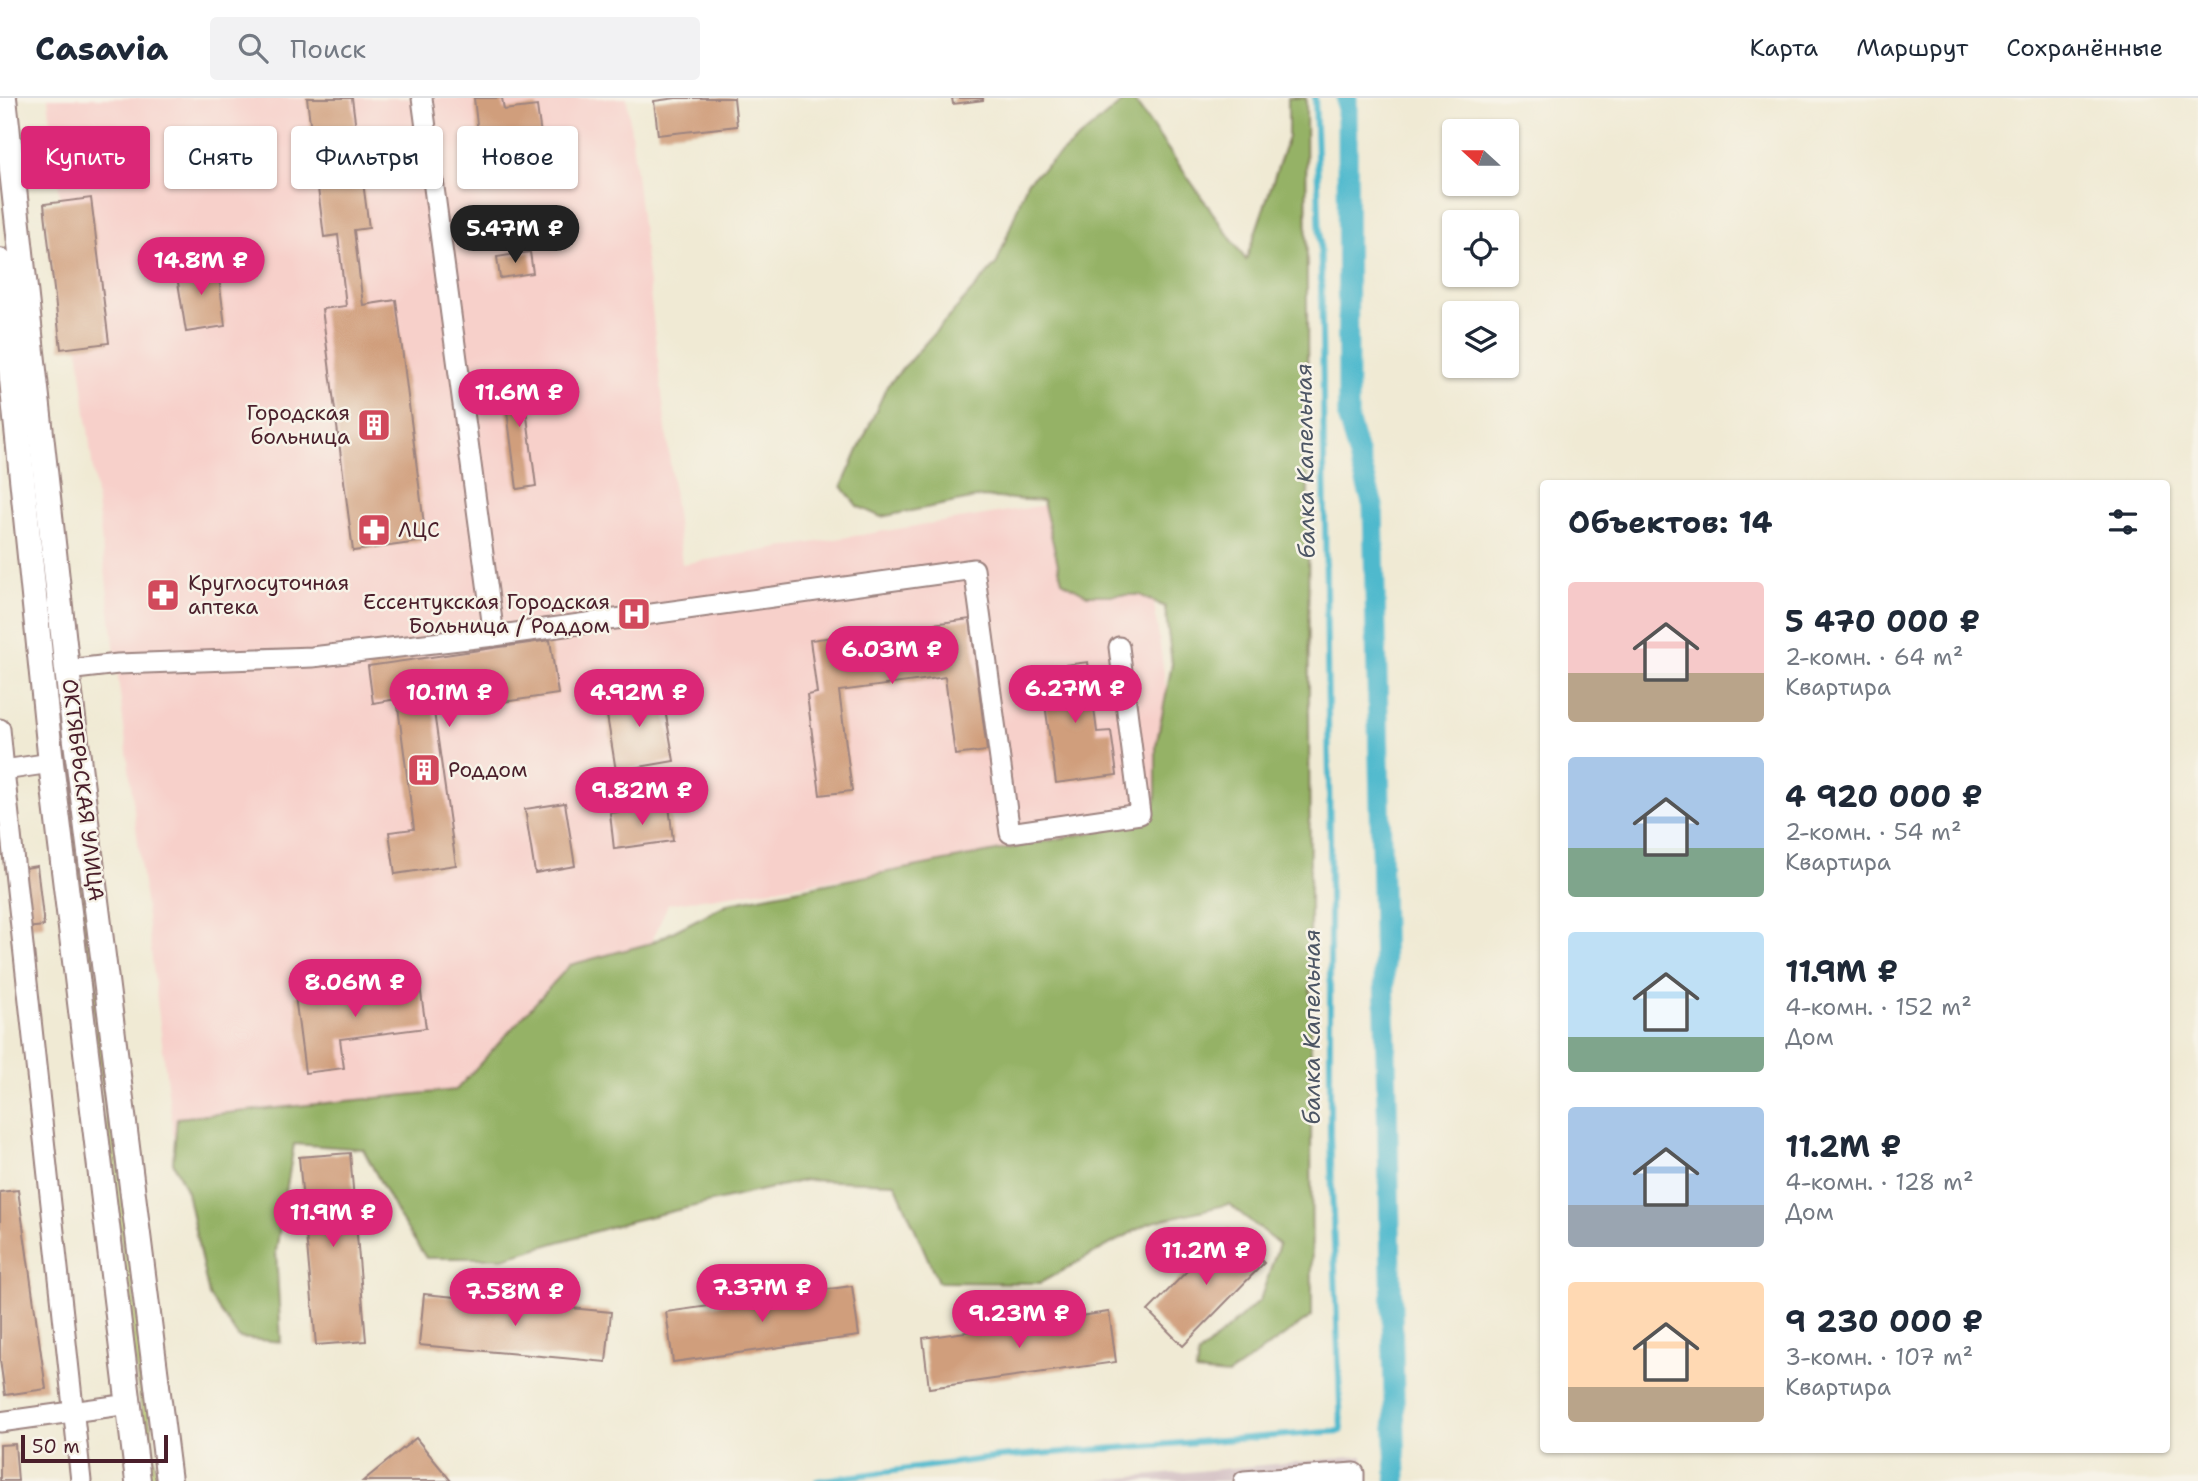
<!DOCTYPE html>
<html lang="ru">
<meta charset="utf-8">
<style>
:root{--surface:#fff;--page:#f2f2f3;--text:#1f2937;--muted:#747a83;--line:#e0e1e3;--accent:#db2777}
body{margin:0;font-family:"Shantell Sans",sans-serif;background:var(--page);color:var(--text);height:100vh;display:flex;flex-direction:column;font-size:26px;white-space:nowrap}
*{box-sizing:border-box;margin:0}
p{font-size:23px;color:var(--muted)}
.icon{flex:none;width:38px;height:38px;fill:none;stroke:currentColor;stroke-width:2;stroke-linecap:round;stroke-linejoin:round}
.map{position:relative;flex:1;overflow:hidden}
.drawer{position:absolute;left:1540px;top:382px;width:630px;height:973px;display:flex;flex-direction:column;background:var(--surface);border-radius:7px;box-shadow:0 2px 5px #0004}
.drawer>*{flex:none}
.hud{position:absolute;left:21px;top:28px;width:665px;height:63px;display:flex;gap:14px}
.needle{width:46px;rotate:291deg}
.fabs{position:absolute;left:1442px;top:21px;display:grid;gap:14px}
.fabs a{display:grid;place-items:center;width:77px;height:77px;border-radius:7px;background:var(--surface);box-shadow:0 2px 5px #0004;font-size:35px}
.scale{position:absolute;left:21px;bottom:18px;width:147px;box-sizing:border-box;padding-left:7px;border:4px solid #4a1f2b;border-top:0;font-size:19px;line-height:24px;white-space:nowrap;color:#4a1f2b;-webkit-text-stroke:5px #f7f3e8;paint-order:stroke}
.price{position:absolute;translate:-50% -60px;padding:0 16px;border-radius:24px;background:var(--accent);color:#fff;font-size:23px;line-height:46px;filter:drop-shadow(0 2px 4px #0008)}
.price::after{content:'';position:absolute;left:50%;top:42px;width:21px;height:16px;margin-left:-10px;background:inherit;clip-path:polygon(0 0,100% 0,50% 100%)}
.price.current{background:#222;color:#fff}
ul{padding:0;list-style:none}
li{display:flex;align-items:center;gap:21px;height:175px;padding:0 28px}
li span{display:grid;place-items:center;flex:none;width:196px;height:140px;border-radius:7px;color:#555}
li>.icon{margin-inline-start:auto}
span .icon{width:84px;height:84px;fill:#fffc;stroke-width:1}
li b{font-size:30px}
h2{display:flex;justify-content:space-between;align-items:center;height:84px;padding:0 28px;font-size:30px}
.pill{padding:0 24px;border-radius:7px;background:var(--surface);box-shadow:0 2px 5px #0004;font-size:24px;line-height:63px}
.pill.current{background:var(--accent);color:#fff}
header{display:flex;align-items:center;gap:42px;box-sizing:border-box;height:98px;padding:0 35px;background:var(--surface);border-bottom:2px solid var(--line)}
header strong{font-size:33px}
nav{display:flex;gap:38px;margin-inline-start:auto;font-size:24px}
.search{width:490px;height:63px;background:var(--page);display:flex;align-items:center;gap:18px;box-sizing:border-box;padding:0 24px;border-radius:7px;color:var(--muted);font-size:26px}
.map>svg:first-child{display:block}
.built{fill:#f7d0ca}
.industrial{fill:#d2bec2}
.green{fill:#bcd074;stroke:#837850;stroke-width:2}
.forest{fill:#95b266;stroke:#706848;stroke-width:2}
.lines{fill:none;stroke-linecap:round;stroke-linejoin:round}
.stream{stroke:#50b9cd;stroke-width:6}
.canal{stroke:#50b9cd;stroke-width:21}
.building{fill:#d09e7c}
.minor-casing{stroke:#9d8480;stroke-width:23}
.major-casing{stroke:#9d8480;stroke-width:28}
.minor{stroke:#fff;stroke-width:19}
.major{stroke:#fff;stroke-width:24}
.labels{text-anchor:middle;stroke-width:5;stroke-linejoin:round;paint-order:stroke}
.poi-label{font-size:21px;fill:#4a1f2b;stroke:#f7f3e8;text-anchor:start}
.street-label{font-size:21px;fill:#4a1f2b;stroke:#f7f3e8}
.water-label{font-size:23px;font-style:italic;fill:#4c5564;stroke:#f7f3e8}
</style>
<header>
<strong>Casavia</strong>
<div class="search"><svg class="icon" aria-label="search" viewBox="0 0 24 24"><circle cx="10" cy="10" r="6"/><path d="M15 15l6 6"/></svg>Поиск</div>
<nav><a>Карта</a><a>Маршрут</a><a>Сохранённые</a></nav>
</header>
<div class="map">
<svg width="2198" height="1383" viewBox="0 0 2198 1383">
<rect width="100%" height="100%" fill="#f7f3e8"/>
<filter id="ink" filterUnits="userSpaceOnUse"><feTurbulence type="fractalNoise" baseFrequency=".0143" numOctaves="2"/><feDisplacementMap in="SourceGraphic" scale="14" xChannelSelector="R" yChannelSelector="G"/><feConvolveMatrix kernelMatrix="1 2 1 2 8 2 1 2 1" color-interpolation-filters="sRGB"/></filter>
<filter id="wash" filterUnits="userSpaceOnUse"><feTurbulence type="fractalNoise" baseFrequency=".00686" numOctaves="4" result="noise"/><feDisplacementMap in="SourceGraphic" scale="28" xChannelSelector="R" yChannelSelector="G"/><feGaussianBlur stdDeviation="1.57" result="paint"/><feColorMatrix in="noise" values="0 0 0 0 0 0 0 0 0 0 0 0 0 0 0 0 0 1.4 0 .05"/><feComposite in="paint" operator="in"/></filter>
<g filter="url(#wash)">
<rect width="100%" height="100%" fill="#f0ead4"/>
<polygon class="built" points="48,0 627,0 682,466 1138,392 1186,731 668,806 586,998 174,1043"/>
<polygon class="industrial" points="1363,1358 1363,1383 1089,1383"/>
<polygon class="green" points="73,691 157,1383 150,1383 67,695"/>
<polygon class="forest" points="1127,0 1132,0 1246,162 1288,39 1288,0 1306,0 1312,1218 1228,1277 1196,1274 1198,1257 1260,1202 1279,1146 1229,1106 1149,1125 1040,1185 938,1184 895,1085 805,1082 631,1123 503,1160 426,1160 398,1117 363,1051 294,1046 276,1153 281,1244 239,1240 209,1198 187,1094 173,1064 177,1020 456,992 570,867 651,845 729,805 1145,724 1156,702 1156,648 1172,566 1165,509 1140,497 1087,497 1062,483 1043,403 981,399 881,419 857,408 842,388 887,288 997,165 1027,84"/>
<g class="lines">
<polyline class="stream" points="817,1383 999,1359 1341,1333 1330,1037 1330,746 1321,171 1315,0"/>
<polyline class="canal" points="1347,0 1348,321 1373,408 1396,1383"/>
</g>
<g id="blocks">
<g class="building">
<polygon points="307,0 352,0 369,130 354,132 363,207 396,202 426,443 353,453 322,211 346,208 338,137 324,139"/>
<polygon points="474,0 502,0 504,12 537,8 542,44 480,52"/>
<polygon points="676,0 734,0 737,28 658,37 654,3"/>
<polygon points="952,0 983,0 983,2 953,6"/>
<polygon points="91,100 109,245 61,251 44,106"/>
<polygon points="530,154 533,175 500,180 497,159"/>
<polygon points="217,164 225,228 186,234 176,172"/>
<polygon points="521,272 536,388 517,391 502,274"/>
<polygon points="970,521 987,653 955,657 945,579 839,593 852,693 820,697 807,597 817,595 810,542"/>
<polygon points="550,542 558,596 434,614 456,767 395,776 389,734 414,731 397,601 373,605 368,568"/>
<polygon points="1088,564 1097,634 1111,633 1117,677 1056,685 1040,570"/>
<polygon points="661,589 674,663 616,673 604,599"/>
<polygon points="565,705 575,768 535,775 525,711"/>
<polygon points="669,707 673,743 614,751 610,715"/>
<polygon points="37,768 44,828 26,830 19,771"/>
<polygon points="419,881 426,930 340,941 344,970 305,975 295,898"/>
<polygon points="350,1055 366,1243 316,1247 299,1059"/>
<polygon points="18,1092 46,1291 5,1297 0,1262 0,1094"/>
<polygon points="1229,1130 1264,1165 1183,1248 1148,1213"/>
<polygon points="852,1188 859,1238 673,1264 666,1214"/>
<polygon points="424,1196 611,1214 606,1264 419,1247"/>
<polygon points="1109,1214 1116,1264 929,1290 923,1240"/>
<polygon points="416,1340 451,1383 363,1383"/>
<polygon points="15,1346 18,1383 0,1383 0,1347"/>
</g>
</g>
</g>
<g filter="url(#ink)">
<use href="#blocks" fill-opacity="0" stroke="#9d8480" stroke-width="2"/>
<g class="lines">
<defs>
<g id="minor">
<polyline points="494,538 974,471 1010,735 1140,716 1119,549"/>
<polyline points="67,572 118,566 312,559 494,538 422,0"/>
<polyline points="0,631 4,672 51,665"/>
<polyline points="0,672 4,672 81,1383"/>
<polyline points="0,1324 129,1306"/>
<polyline points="1244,1383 1354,1375 1354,1383"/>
</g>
<g id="major">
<polyline points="4,0 67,572 169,1383"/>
<polyline points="0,163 51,665 138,1383"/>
</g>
</defs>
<use href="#minor" class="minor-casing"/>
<use href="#major" class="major-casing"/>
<use href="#minor" class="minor"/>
<use href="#major" class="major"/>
</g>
</g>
<defs>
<symbol id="building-square" viewBox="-11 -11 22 22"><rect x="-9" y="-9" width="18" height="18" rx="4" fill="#d1495b" stroke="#f7f3e8"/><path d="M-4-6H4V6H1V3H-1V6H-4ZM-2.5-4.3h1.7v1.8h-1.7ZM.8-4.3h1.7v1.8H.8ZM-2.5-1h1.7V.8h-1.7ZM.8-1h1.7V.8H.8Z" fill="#fff"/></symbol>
<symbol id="pharmacy-square" viewBox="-11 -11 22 22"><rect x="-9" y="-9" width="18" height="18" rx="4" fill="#d1495b" stroke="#f7f3e8"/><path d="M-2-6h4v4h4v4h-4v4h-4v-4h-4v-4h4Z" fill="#fff"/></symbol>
<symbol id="hospital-square" viewBox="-11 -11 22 22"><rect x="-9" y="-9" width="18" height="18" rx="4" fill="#d1495b" stroke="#f7f3e8"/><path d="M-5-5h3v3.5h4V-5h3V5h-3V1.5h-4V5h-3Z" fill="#fff"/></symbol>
</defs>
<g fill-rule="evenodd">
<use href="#building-square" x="355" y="308" width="38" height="38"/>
<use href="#pharmacy-square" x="355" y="413" width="38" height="38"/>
<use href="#pharmacy-square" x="144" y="478" width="38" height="38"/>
<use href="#hospital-square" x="615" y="497" width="38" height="38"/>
<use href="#building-square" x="405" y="653" width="38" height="38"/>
</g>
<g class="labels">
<g class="poi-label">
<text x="350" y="322" text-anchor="end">Городская<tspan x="350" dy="24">больница</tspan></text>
<text x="398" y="439">ЛЦС</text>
<text x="188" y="492">Круглосуточная<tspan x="188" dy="24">аптека</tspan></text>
<text x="610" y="511" text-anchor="end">Ессентукская Городская<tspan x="610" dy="24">Больница / Роддом</tspan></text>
<text x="448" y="679">Роддом</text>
</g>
<g class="street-label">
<text transform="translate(83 692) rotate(83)" y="7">ОКТЯБРЬСКАЯ УЛИЦА</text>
</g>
<g class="water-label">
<text transform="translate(1305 363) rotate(-91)" y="8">балка Капельная</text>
<text transform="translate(1312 929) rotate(-90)" y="8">балка Капельная</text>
</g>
</g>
</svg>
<div class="fabs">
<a><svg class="needle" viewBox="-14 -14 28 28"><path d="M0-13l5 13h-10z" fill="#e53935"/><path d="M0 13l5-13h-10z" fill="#747a83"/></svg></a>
<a><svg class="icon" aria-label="locate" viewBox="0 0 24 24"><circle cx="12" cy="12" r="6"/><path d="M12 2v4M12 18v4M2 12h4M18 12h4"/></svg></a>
<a><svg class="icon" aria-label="layers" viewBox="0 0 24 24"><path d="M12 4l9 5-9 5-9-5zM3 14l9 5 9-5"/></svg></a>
</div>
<div class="scale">50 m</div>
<b class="price current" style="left:515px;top:167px">5.47M ₽</b>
<b class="price" style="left:201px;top:199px">14.8M ₽</b>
<b class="price" style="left:519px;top:331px">11.6M ₽</b>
<b class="price" style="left:892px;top:588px">6.03M ₽</b>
<b class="price" style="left:1075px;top:627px">6.27M ₽</b>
<b class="price" style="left:449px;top:631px">10.1M ₽</b>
<b class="price" style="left:639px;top:631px">4.92M ₽</b>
<b class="price" style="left:642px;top:729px">9.82M ₽</b>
<b class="price" style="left:355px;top:921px">8.06M ₽</b>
<b class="price" style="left:333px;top:1151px">11.9M ₽</b>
<b class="price" style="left:1206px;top:1189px">11.2M ₽</b>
<b class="price" style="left:762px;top:1226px">7.37M ₽</b>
<b class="price" style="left:515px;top:1230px">7.58M ₽</b>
<b class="price" style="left:1019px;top:1252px">9.23M ₽</b>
<div class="hud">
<a class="pill current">Купить</a>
<a class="pill">Снять</a>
<a class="pill">Фильтры</a>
<a class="pill">Новое</a>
</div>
<section class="drawer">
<h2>Объектов: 14<svg class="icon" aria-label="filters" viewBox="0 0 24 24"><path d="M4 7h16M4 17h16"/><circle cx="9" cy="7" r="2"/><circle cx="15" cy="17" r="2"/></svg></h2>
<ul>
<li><span style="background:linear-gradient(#f6c9c9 65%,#b9a48a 0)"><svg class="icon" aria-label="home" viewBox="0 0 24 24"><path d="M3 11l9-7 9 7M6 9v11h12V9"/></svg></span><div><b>5 470 000 ₽</b><p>2-комн. · 64 m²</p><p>Квартира</p></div></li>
<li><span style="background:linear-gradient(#a9c7e8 65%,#7fa58c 0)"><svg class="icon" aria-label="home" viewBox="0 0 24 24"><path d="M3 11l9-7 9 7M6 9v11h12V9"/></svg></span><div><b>4 920 000 ₽</b><p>2-комн. · 54 m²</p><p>Квартира</p></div></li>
<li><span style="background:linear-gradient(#bfe0f5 75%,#7fa58c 0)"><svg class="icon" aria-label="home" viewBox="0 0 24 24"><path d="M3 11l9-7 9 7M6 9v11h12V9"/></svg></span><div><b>11.9M ₽</b><p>4-комн. · 152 m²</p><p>Дом</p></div></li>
<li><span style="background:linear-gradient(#a9c7e8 70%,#9aa5b1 0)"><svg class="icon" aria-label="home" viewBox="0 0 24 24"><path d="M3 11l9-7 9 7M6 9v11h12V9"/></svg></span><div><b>11.2M ₽</b><p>4-комн. · 128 m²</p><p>Дом</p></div></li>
<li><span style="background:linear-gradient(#ffd9b3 75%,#b9a48a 0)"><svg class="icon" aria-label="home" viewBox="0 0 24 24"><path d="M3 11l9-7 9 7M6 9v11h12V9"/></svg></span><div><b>9 230 000 ₽</b><p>3-комн. · 107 m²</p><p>Квартира</p></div></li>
</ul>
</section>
</div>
